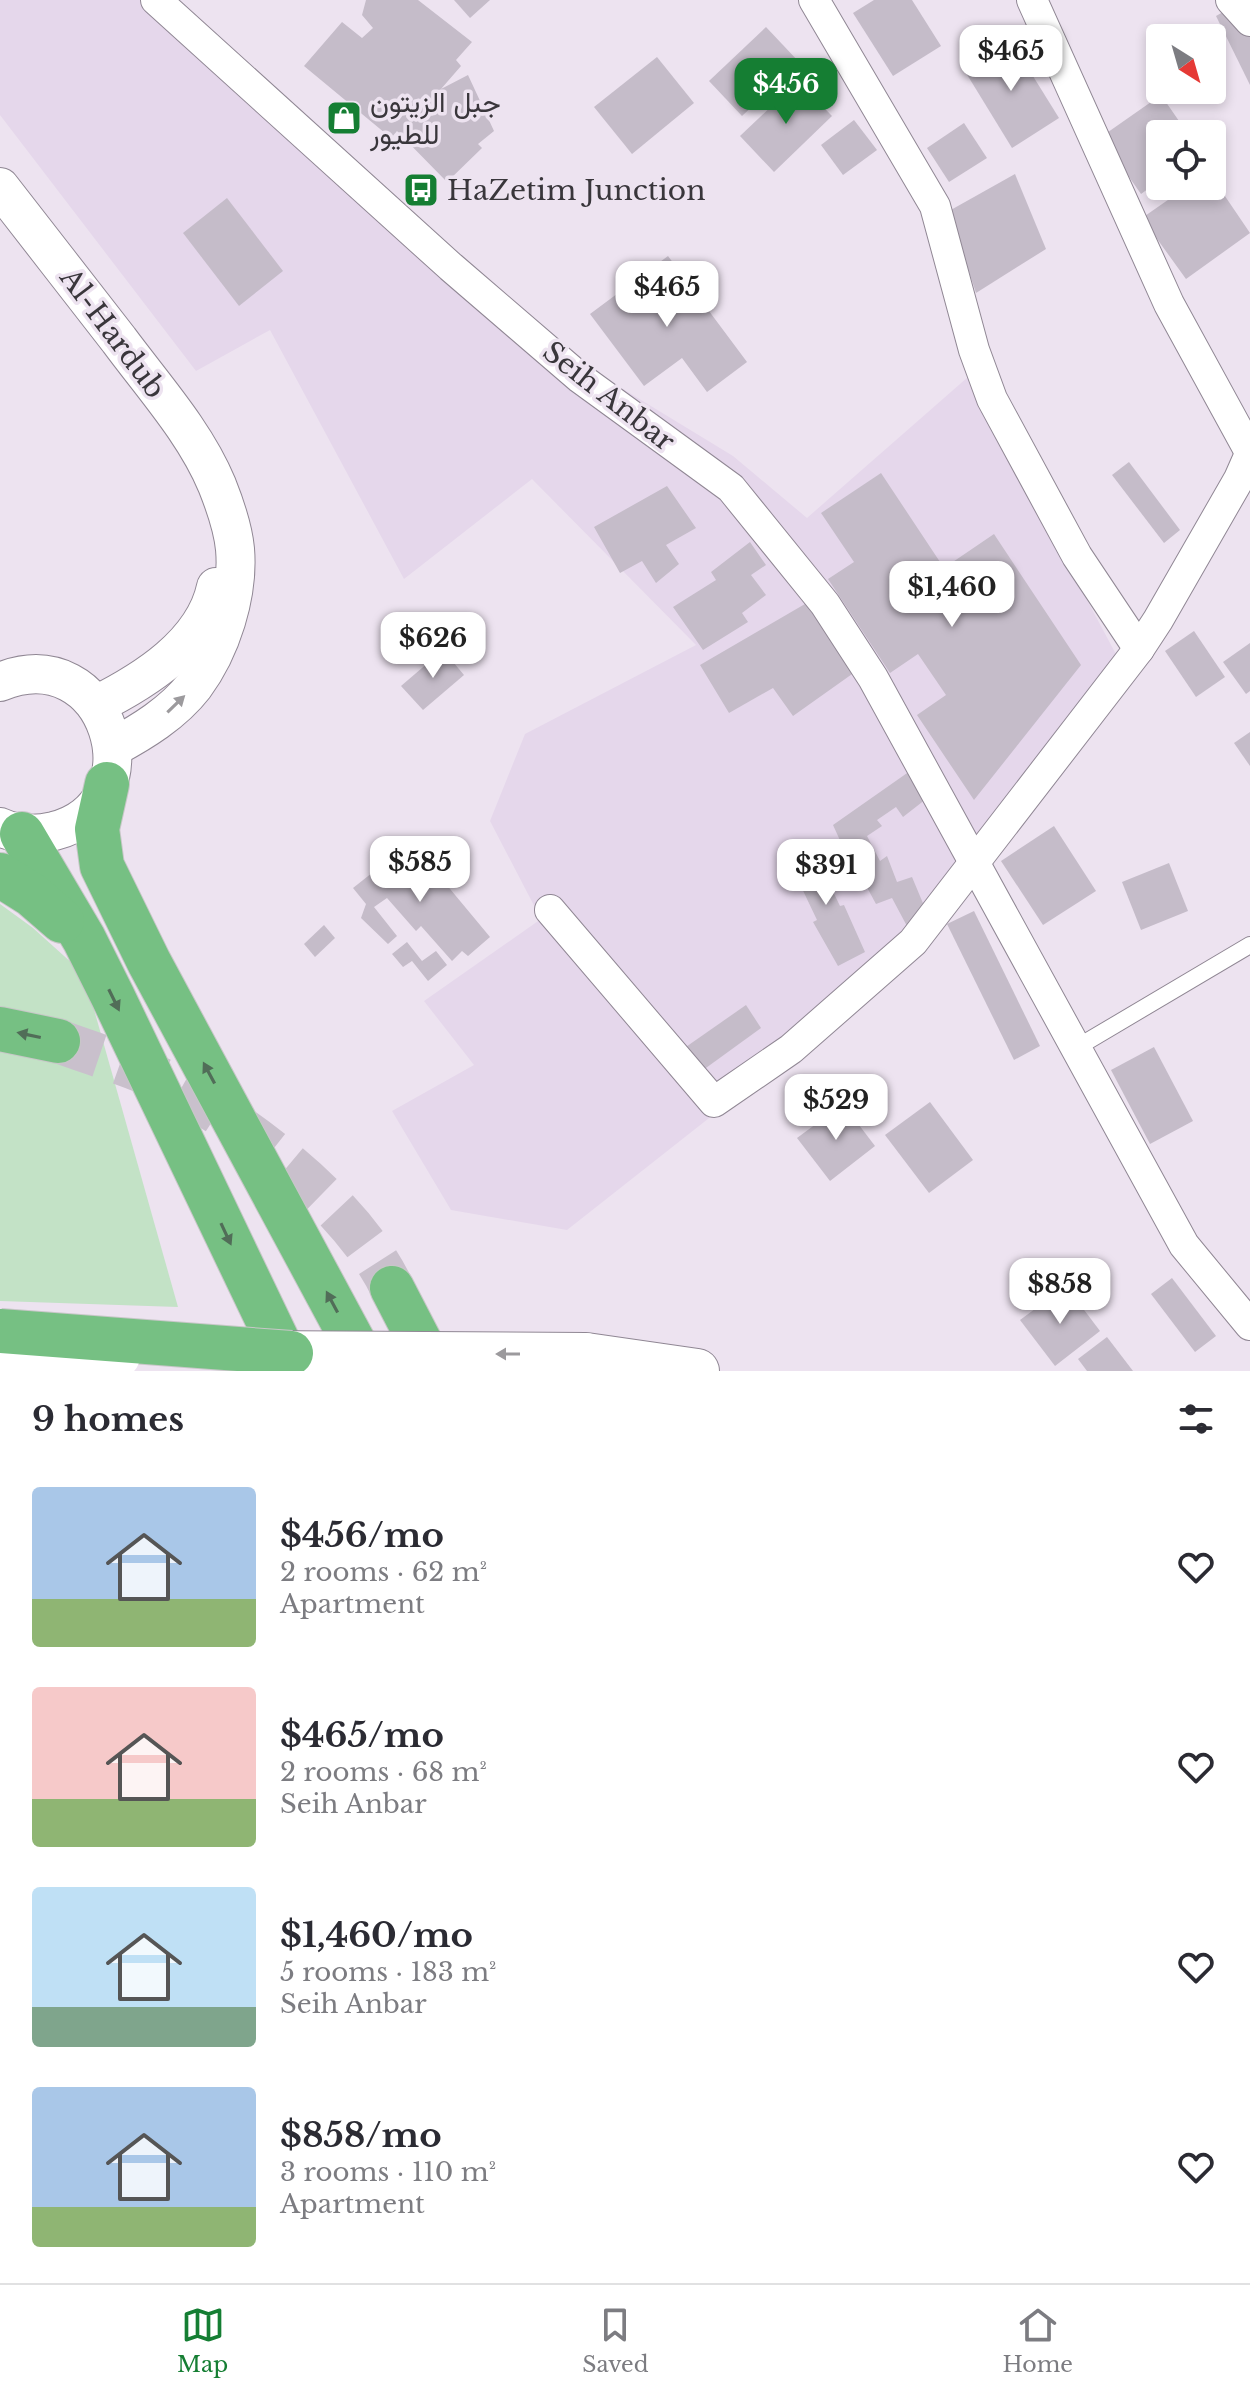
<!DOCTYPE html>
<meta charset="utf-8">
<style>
:root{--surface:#fff;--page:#f7f7f7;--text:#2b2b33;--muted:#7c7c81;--line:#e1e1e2;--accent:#157e33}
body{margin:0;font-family:"Libre Baskerville",Vazirmatn,serif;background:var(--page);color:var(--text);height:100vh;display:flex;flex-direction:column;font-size:30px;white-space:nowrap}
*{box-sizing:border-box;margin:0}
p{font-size:26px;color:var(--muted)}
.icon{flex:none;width:44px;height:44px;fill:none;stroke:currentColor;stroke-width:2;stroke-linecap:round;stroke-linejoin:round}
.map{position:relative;height:1371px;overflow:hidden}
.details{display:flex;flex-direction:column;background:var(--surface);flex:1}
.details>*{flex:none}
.needle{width:52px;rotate:143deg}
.controls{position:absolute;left:1146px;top:24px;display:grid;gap:16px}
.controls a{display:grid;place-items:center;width:80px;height:80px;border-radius:8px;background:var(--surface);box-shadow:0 4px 12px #0003;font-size:40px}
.price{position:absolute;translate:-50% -68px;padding:0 18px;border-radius:16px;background:#fff;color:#222;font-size:26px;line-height:52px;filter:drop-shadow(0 2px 4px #0008)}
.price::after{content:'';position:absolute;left:50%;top:48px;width:24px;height:18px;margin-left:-12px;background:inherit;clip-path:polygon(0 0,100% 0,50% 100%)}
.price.selected{background:var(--accent);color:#fff}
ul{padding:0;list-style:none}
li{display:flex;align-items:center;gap:24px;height:200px;padding:0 32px}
li span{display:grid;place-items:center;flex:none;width:224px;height:160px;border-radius:8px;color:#555}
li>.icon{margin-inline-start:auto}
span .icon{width:96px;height:96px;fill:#fffc;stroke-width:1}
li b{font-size:34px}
h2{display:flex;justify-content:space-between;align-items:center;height:96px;padding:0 32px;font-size:34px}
.menu{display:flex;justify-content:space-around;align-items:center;height:112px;border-top:2px solid var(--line);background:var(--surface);font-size:22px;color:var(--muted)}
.menu a{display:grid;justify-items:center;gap:4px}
.menu .selected{color:var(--accent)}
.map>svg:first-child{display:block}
.built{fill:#e5d7eb}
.green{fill:#c3e2c6}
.building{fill:#c5bcc9}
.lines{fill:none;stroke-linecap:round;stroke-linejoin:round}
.trunk-tunnel{stroke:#c9c0cc;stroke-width:44;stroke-dasharray:44 22;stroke-linecap:butt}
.service-casing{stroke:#908794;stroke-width:18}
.minor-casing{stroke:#908794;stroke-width:32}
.tertiary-casing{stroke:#908794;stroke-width:40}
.secondary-casing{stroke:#908794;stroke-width:46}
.trunk-casing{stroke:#c8c7c8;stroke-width:46}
.service{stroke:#fff;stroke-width:16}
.minor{stroke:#fff;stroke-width:30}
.tertiary{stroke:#fff;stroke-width:38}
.secondary{stroke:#fff;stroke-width:44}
.trunk{stroke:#76c083;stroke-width:44}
.secondary-bridge-casing{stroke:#908794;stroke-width:46;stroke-linecap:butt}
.trunk-bridge-casing{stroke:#c8c7c8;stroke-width:46;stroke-linecap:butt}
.secondary-bridge{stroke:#fff;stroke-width:44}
.trunk-bridge{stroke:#76c083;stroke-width:44}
.oneway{fill:#9c9a9d}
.oneway2{fill:#516d58}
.labels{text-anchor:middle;stroke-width:7;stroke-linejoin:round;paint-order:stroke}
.poi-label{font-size:28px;fill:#39363b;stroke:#ede3f0;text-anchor:start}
.street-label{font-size:28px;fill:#39363b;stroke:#ede3f0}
</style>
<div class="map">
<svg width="1250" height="1371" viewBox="0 0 1250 1371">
<rect width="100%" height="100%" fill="#ede3f0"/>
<polygon class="built" points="0,0 148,0 462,291 733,456 807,518 968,377 1118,658 831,1022 567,1230 451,1210 392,1111 474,1065 424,1001 541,919 490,821 525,734 696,645 532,479 404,579 270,330 196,371 0,115"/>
<polygon class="green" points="0,904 33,928 84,974 178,1307 0,1301"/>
<g class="building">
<polygon points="366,0 418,0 472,42 456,60 461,66 441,89 468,75 494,131 478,144 482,148 447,182 397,131 391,138 304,66 342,22 362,38 373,28 362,15"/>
<polygon points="454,0 490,0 470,18"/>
<polygon points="874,0 912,0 941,46 893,76 853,13"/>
<polygon points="1244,0 1250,0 1250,85 1216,16"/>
<polygon points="766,27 799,62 742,116 709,81"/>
<polygon points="1010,39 1059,118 1012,148 963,68"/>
<polygon points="657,57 694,103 632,154 594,107"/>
<polygon points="798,81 832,116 774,172 740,136"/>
<polygon points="1161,95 1188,134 1160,134 1160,180 1141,194 1101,137"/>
<polygon points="854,120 877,150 843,175 821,145"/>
<polygon points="964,123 987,158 949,182 927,148"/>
<polygon points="1015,174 1046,249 976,293 949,211"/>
<polygon points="1212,177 1250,233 1186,279 1142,218 1188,186 1212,186"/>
<polygon points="227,198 283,271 239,306 183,233"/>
<polygon points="668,256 747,362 707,392 682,358 644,386 590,314"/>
<polygon points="1129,462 1180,530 1164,543 1112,475"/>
<polygon points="881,473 944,568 994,534 1081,665 974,800 917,715 946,695 918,654 890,673 828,579 854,562 821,513"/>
<polygon points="667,486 696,528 666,545 679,564 656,583 642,561 620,573 594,527"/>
<polygon points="750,542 766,565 751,575 766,595 742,613 748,622 703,650 673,607 716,580 711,572"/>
<polygon points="817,597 862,667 793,716 773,688 729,713 700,665"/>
<polygon points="1194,631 1225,677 1196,697 1165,651"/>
<polygon points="1250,643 1250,691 1246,694 1223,662"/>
<polygon points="443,650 464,675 423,710 401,686"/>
<polygon points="1250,732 1250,766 1234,743"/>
<polygon points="920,764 935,792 903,817 896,807 877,820 882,826 867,836 880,861 887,856 897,882 912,877 925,908 908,928 892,898 876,904 863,880 859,882 833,825"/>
<polygon points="1054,826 1096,891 1043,925 1001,861"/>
<polygon points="411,842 490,937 468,956 462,951 452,961 421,926 416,931 387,898 374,907 397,936 388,944 361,918 366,904 353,888"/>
<polygon points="809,842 840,906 844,905 865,952 838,966 813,922 817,920 787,857"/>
<polygon points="1169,863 1188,911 1141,930 1122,882"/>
<polygon points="974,911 1040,1046 1014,1060 947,924"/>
<polygon points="324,925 335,938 315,957 304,944"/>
<polygon points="407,942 422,961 436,951 447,965 428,981 412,961 403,967 392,954"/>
<polygon points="746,1005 761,1028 699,1073 683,1049"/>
<polygon points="1154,1047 1193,1121 1150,1144 1111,1070"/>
<polygon points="930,1102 973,1160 929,1193 885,1135"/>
<polygon points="843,1104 875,1146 830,1181 797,1138"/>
<polygon points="1172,1278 1216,1336 1195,1352 1151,1294"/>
<polygon points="1066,1286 1100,1331 1055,1366 1020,1320"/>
<polygon points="1107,1337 1133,1371 1087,1371 1078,1359"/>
</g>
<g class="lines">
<path class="trunk-tunnel" d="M58,1041c34,13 72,23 104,39 82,43 190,124 230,208"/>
<defs>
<polyline id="service" points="1076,1048 1250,945"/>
<g id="minor">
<polyline points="156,0 451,267 580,378 731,488 825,604 873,678 1184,1245 1250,1325"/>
<polyline points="814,0 935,206 974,350 992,399 1077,556 1139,649"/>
<polyline points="1032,0 1169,304 1250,452"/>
<polyline points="1231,0 1250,21"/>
<polyline points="550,910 714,1102 791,1049 913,942 1139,649 1158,620 1239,479 1250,454"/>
</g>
<g id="tertiary">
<path d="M0,187c40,51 79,102 119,153 34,46 76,92 98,145 8,20 16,43 18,64 4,46 -14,101 -41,137 -21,27 -52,46 -82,62"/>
<path d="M0,682c109,-45 160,122 54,149 -18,4 -37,4 -54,-4"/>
<path d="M96,705c48,-24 108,-61 120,-118"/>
</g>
<polyline id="secondary" points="586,1355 697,1371"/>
<g id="trunk">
<polyline points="107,784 97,829 102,866 149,962 369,1371"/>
<polyline points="22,834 84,939 113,997 292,1371"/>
<polyline points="0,875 32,895 62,921"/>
<polyline points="0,1029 58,1041"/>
<polyline points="392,1288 435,1371"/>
</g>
</defs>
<use href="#service" class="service-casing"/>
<use href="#minor" class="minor-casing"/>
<use href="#tertiary" class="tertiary-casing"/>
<use href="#secondary" class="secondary-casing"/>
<use href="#trunk" class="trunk-casing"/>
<use href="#service" class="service"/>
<use href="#minor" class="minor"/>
<use href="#tertiary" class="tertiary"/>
<use href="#secondary" class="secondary"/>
<use href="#trunk" class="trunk"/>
<defs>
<g id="secondary-bridge">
<polyline points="254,1353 586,1355"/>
<polyline points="0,1359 118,1356"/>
</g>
<polyline id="trunk-bridge" points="0,1331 291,1353"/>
</defs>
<use href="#secondary-bridge" class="secondary-bridge-casing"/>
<use href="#trunk-bridge" class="trunk-bridge-casing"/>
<use href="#secondary-bridge" class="secondary-bridge"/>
<use href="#trunk-bridge" class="trunk-bridge"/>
</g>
<defs><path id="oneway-solid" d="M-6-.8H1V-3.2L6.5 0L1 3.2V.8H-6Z" transform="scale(2)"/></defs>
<g class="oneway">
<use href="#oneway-solid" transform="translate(176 704) rotate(-44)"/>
<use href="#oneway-solid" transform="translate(508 1354) rotate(-180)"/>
</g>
<g class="oneway2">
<use href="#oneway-solid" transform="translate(114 1000) rotate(64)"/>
<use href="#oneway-solid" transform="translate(29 1035) rotate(-168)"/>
<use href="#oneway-solid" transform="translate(209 1073) rotate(-118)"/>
<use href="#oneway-solid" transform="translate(226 1234) rotate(65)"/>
<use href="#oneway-solid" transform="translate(332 1302) rotate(-118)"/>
</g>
<defs>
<symbol id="shop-square" viewBox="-11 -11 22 22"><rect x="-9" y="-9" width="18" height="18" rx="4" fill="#157e33" stroke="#ede3f0"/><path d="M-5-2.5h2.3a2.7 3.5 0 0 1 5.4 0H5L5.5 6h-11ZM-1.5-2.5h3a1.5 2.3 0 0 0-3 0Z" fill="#fff"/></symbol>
<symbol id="bus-square" viewBox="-11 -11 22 22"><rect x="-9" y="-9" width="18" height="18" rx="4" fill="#157e33" stroke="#ede3f0"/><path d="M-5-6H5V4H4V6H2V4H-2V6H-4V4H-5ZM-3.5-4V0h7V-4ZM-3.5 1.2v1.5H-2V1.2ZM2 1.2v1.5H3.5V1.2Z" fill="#fff"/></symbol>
</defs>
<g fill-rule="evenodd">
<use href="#shop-square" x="324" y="98" width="40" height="40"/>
<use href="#bus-square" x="401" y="170" width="40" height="40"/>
</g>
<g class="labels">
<g class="poi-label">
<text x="370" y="112">جبل الزيتون<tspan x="370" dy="32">للطيور</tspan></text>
<text x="447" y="200">HaZetim Junction</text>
</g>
<g class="street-label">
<text transform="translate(113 333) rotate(53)" y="10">Al-Hardub</text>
<text transform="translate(609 396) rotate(38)" y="10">Seih Anbar</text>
</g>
</g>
</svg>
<div class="controls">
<a><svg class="needle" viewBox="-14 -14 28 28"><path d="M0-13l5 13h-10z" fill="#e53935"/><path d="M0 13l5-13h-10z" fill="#7c7c81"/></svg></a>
<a><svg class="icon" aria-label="locate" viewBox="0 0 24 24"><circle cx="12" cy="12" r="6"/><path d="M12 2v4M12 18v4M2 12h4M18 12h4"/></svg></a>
</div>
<b class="price" style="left:1011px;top:93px">$465</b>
<b class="price selected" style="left:786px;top:126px">$456</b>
<b class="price" style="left:667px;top:329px">$465</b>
<b class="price" style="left:952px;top:629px">$1,460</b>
<b class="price" style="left:433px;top:680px">$626</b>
<b class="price" style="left:420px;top:904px">$585</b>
<b class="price" style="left:826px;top:907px">$391</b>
<b class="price" style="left:836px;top:1142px">$529</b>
<b class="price" style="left:1060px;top:1326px">$858</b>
</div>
<section class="details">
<h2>9 homes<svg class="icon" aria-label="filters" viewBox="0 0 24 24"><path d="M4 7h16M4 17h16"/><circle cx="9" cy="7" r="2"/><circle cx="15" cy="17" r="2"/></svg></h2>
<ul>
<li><span style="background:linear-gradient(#a9c7e8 70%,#8fb573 0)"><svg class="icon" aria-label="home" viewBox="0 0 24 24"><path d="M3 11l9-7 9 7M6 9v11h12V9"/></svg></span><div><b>$456/mo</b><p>2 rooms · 62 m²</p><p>Apartment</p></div><svg class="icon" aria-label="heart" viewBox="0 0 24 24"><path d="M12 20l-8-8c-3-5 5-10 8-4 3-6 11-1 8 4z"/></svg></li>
<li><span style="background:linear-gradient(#f6c9c9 70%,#8fb573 0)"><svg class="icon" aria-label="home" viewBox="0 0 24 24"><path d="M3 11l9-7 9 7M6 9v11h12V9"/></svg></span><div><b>$465/mo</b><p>2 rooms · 68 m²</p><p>Seih Anbar</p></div><svg class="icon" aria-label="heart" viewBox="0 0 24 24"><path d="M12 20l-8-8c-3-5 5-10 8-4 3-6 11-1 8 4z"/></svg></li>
<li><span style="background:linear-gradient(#bfe0f5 75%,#7fa58c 0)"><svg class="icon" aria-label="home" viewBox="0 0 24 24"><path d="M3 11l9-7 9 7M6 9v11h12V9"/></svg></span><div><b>$1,460/mo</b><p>5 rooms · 183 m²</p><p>Seih Anbar</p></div><svg class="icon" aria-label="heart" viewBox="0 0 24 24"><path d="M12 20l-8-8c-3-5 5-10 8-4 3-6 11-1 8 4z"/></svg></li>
<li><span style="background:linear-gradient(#a9c7e8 75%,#8fb573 0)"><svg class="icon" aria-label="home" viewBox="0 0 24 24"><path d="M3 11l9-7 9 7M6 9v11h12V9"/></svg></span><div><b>$858/mo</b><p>3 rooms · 110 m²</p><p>Apartment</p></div><svg class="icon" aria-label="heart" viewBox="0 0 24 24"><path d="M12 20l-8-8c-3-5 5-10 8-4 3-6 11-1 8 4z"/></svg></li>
</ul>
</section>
<nav class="menu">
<a class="selected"><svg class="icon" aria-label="map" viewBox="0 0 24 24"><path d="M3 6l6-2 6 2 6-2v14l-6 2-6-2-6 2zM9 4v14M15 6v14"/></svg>Map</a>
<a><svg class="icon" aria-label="saved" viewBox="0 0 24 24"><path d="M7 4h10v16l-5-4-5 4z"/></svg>Saved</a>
<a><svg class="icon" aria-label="home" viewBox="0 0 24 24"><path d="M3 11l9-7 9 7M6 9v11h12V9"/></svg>Home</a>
</nav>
